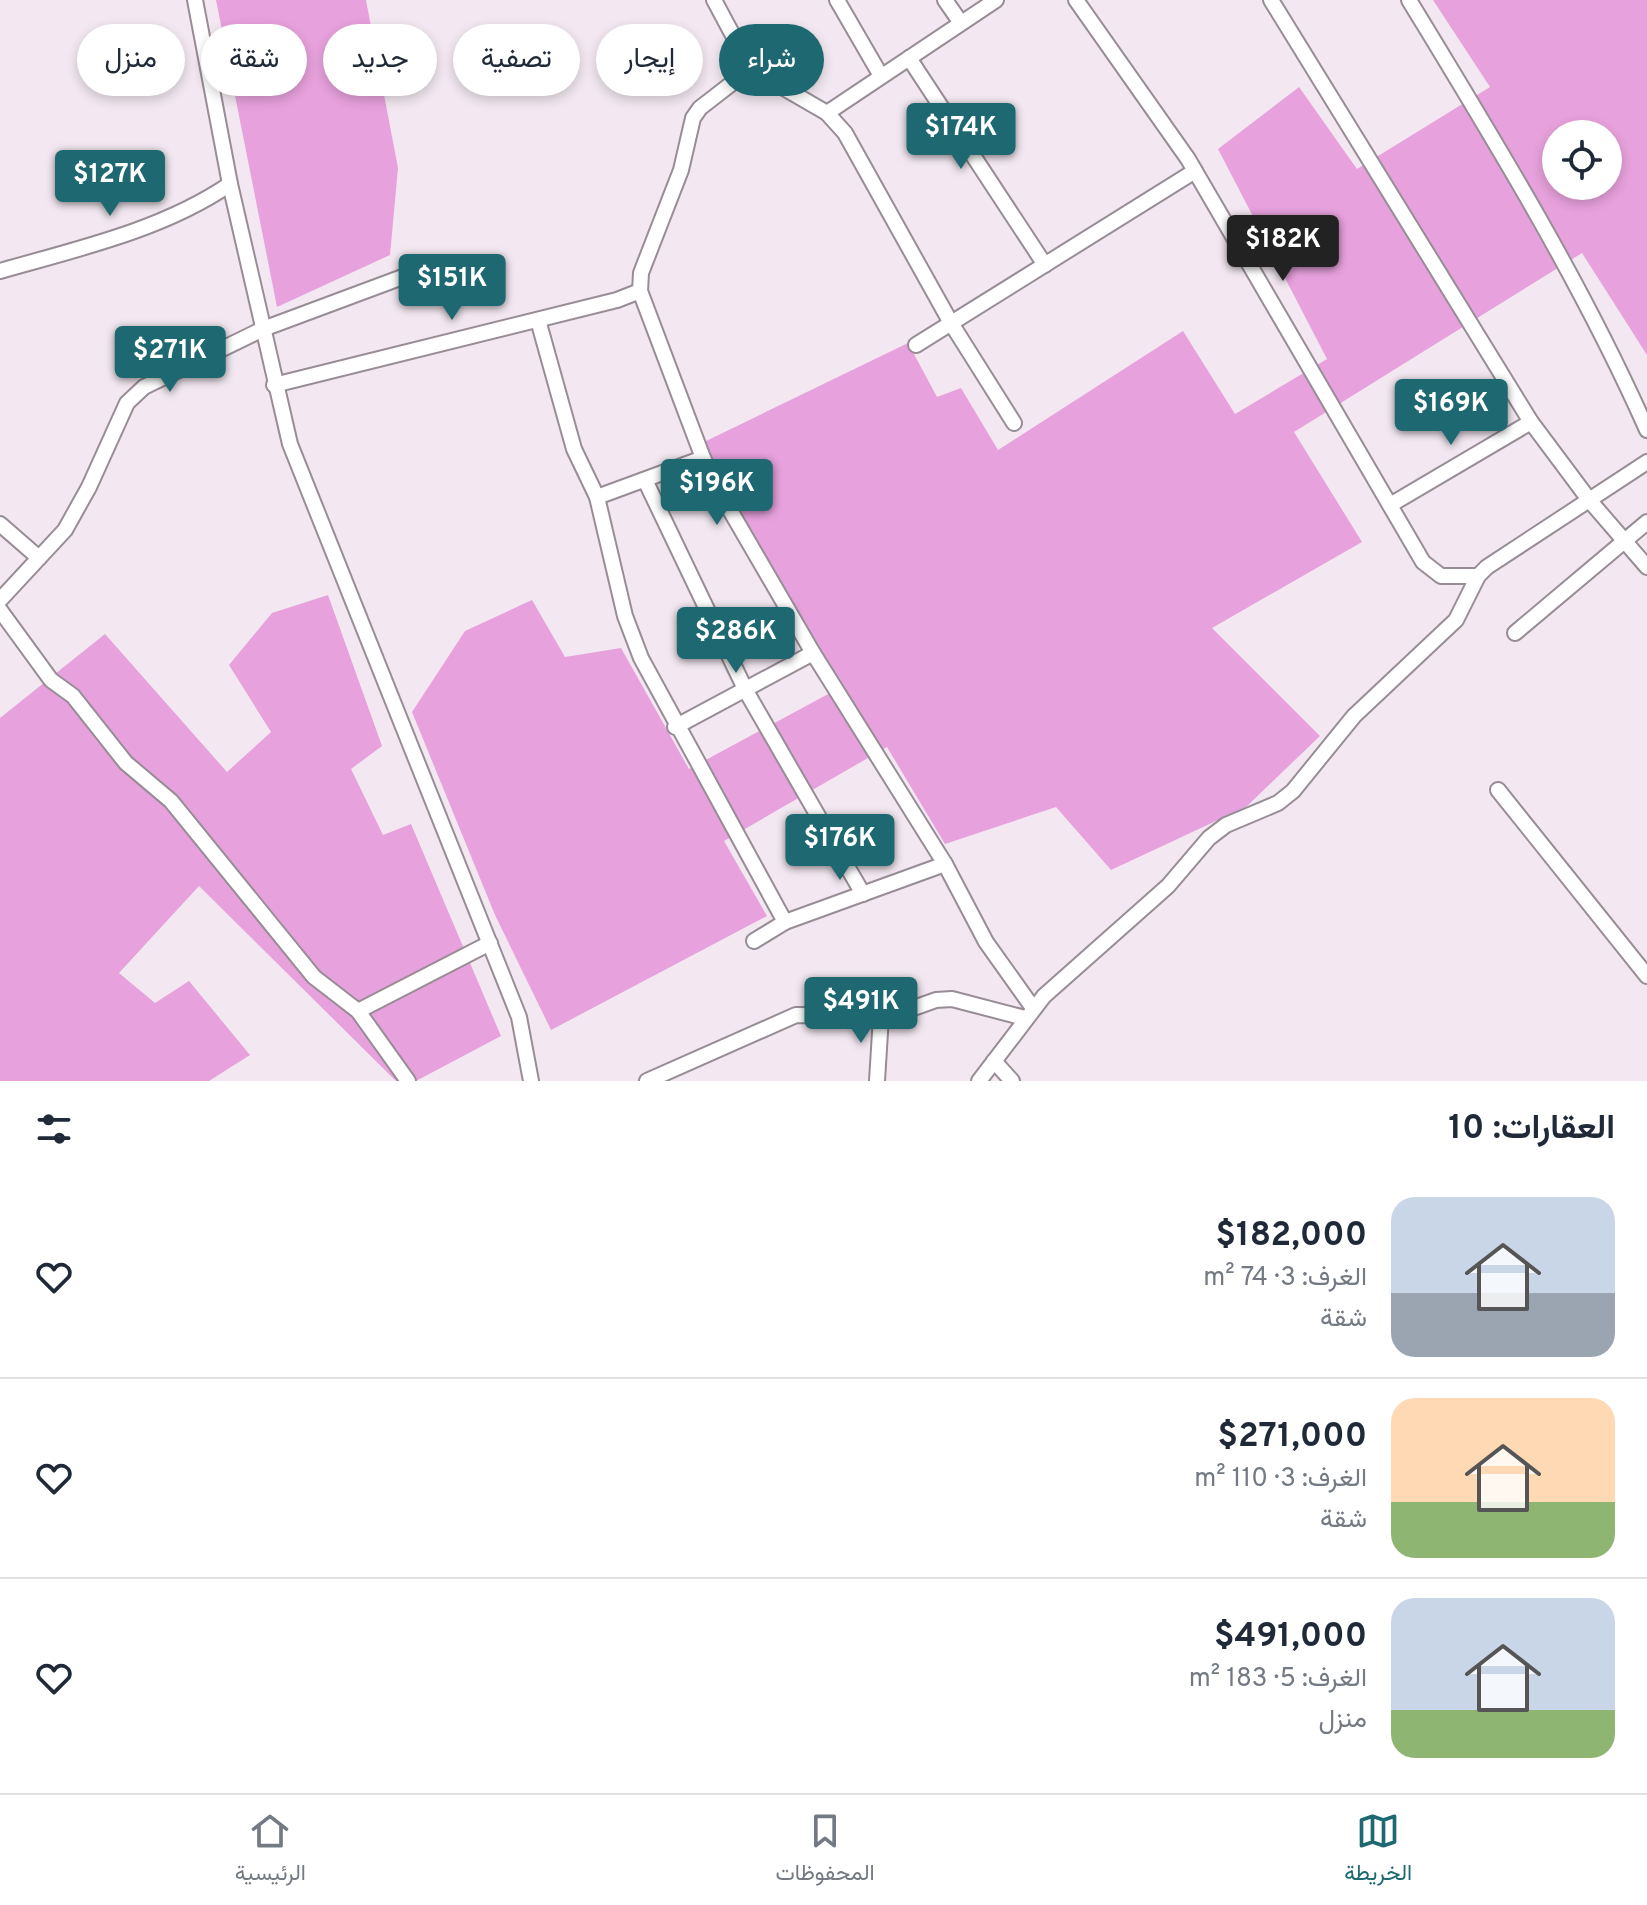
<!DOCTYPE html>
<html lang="ar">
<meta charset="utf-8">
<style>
:root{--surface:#fff;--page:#f2f2f3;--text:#1f2937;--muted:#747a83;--line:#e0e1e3;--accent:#1d6871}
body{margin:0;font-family:Overpass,Vazirmatn,sans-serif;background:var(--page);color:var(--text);direction:rtl;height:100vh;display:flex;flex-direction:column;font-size:30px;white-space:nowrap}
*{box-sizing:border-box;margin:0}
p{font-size:26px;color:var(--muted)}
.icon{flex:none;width:44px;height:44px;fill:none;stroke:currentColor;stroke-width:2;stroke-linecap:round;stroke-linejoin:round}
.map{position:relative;height:1081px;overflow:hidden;direction:ltr}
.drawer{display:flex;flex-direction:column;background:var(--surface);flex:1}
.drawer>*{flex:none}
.top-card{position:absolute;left:24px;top:24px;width:800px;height:72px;direction:rtl;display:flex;gap:16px}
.buttons{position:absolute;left:1542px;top:120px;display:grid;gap:16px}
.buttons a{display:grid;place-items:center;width:80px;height:80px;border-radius:50%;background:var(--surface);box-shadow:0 4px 12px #0003;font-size:40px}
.price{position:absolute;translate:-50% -68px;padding:0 18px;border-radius:8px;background:var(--accent);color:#fff;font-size:26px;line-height:52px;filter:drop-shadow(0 2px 4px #0008)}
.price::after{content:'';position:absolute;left:50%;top:48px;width:24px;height:18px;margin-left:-12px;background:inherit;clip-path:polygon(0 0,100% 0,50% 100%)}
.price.on{background:#222;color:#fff}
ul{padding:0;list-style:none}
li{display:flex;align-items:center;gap:24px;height:200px;padding:0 32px}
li+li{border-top:2px solid var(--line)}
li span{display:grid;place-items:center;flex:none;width:224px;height:160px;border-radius:24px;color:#555}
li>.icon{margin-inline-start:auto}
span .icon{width:96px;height:96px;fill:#fffc;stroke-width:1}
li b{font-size:34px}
h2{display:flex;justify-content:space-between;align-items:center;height:96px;padding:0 32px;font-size:34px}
.chip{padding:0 28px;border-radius:36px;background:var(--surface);box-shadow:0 4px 12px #0003;font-size:28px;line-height:72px}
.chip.on{background:var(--accent);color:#fff}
.tab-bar{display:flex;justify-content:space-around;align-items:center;height:112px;border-top:2px solid var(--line);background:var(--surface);font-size:22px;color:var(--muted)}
.tab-bar a{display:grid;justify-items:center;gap:4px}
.tab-bar .on{color:var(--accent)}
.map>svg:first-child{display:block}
.green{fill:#e7a1dc;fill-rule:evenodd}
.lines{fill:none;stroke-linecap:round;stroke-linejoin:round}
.minor-casing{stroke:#988d96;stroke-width:18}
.minor{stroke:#fff;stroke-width:14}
</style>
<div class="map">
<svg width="1647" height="1081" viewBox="0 0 1647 1081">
<rect width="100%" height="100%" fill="#f3e8f1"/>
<g class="green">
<polygon points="216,0 366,0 398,168 390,255 277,307"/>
<path d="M1433,0h214v355l-65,-102 -288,179 68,110 -150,86 108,108 -74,71 -135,63 -55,-63 -111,37 -58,-97 -163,94 43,75 -216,114 -56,-115 -83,-203 53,-81 67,-31 33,57 56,-9 68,121 154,-83 -109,-182 -30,-62 204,-99 29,54 24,-9 37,62 185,-119 52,83 92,-55 -109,-210 81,-62 58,82 133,-82zM1556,134h52v52h-52z"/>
<polygon points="328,595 382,746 351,769 383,835 411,824 501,1036 416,1081 396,1081 199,886 119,973 155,1003 189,981 250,1055 209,1081 0,1081 0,718 105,634 227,772 271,732 229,665 272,613"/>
</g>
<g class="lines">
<defs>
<g id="minor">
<polyline points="195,0 230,184 290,444 519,1017 531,1081"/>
<polyline points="714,0 744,56 744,74 700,108 693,118 681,170 641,273 640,291 703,458 723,498 813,653 945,864 986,942 1033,1008"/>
<polyline points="837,0 881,76"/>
<polyline points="945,0 961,23"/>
<polyline points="1076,0 1188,159 1423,562 1441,576 1478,576"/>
<polyline points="1271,0 1531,422 1590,501 1647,567"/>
<path d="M1409,0c85,140 171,279 238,430"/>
<polyline points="909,58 1045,265"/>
<polyline points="746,66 827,113 845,133 951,323 1014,423"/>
<polyline points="827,113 996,0"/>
<path d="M0,271c77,-22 163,-41 230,-87"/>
<polyline points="538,320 574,449 597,497 625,616 641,658 785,922"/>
<polyline points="916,345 1195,171"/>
<polyline points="274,385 617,300 640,291"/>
<polyline points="645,480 746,691 863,894"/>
<polyline points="597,497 703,458"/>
<polyline points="1390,505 1531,422"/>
<polyline points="0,524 39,558"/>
<polyline points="0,600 65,530 89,487 127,403 144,387 263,329 416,272"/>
<polyline points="0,610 51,680 73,696 126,763 171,801 314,977 358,1011 408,1081"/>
<polyline points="1515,633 1647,522"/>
<polyline points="675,727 813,653"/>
<polyline points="1498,790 1647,976"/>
<polyline points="754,941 785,922 945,864"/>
<polyline points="358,1011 490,943"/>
<polyline points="994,1061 1012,1081"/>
<polyline points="647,1081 796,1015 891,1016 936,1000 952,999 1025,1018"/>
<polyline points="877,1081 881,1016"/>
<polyline points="979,1081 1044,996 1168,886 1209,838 1226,825 1278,803 1293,791 1354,716 1456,620 1478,576 1487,567 1647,462"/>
</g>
</defs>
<use href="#minor" class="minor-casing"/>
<use href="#minor" class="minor"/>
</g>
</svg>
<div class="buttons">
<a><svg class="icon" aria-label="locate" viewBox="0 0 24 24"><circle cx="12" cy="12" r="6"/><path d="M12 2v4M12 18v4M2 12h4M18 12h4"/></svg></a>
</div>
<b class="price" style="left:961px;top:171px">$174K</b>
<b class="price" style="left:110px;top:218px">$127K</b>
<b class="price on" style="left:1283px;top:283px">$182K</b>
<b class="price" style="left:452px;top:322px">$151K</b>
<b class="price" style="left:170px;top:394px">$271K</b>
<b class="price" style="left:1451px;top:447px">$169K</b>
<b class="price" style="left:717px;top:527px">$196K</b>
<b class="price" style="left:736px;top:675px">$286K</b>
<b class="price" style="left:840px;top:882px">$176K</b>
<b class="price" style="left:861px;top:1045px">$491K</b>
<div class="top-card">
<a class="chip on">شراء</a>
<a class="chip">إيجار</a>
<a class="chip">تصفية</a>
<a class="chip">جديد</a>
<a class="chip">شقة</a>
<a class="chip">منزل</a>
</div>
</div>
<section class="drawer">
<h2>العقارات: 10<svg class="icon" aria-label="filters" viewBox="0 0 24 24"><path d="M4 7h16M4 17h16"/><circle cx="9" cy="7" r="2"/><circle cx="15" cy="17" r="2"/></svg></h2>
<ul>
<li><span style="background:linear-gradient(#c9d6e8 60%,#9aa5b1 0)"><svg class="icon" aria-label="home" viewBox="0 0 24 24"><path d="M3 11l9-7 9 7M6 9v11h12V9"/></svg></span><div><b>$182,000</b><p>الغرف: 3 · 74 m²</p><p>شقة</p></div><svg class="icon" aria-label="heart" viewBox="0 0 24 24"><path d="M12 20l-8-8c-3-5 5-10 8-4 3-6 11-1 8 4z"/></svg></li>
<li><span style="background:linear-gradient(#ffd9b3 65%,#8fb573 0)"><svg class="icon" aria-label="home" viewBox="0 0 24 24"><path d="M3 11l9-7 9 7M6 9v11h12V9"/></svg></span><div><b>$271,000</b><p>الغرف: 3 · 110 m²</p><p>شقة</p></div><svg class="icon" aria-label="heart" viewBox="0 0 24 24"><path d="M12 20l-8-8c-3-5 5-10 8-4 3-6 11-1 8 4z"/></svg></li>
<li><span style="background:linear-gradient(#c9d6e8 70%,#8fb573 0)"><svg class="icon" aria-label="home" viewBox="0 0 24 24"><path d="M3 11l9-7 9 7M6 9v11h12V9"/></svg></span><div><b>$491,000</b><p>الغرف: 5 · 183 m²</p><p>منزل</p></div><svg class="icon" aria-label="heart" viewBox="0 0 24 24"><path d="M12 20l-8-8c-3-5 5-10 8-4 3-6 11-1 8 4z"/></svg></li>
</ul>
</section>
<nav class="tab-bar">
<a class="on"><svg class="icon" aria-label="map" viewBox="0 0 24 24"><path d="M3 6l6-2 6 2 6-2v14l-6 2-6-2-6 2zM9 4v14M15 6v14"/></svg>الخريطة</a>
<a><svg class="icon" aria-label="saved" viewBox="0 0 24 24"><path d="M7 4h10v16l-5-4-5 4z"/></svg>المحفوظات</a>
<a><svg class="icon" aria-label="home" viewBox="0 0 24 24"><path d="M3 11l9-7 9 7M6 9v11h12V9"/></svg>الرئيسية</a>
</nav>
